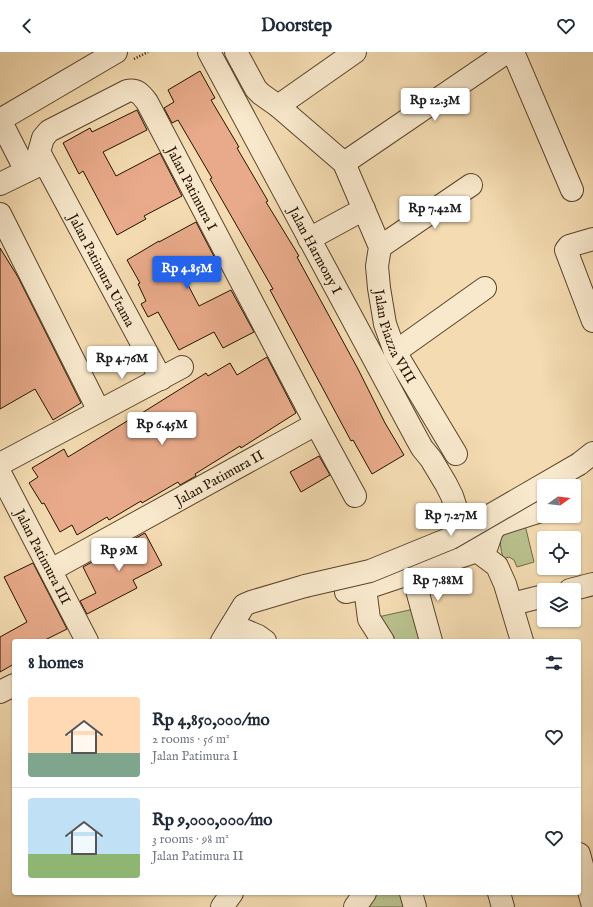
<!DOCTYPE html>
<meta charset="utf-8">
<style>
:root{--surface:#fff;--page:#f6f6f7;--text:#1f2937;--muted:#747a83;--line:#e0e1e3;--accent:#2563eb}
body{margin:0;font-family:"IM FELL English",serif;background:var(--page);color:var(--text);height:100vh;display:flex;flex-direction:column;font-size:15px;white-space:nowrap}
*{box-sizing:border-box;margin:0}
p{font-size:13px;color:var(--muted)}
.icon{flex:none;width:22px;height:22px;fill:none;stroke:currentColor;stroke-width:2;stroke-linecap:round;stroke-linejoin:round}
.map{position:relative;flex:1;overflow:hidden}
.details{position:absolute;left:12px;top:587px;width:569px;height:256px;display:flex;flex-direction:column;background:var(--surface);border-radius:4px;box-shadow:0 1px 3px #0004}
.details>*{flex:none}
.needle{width:26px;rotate:75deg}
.tools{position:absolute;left:537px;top:427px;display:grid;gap:8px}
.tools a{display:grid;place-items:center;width:44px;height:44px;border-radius:4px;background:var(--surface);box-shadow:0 1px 3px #0004;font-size:20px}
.price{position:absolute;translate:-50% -34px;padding:0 9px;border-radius:4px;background:#fff;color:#222;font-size:13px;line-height:26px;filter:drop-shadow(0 1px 2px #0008)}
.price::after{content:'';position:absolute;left:50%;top:24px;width:12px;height:9px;margin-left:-6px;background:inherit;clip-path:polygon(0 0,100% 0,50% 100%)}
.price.selected{background:var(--accent);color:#fff}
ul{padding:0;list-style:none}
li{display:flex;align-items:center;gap:12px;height:100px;padding:0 16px}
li+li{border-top:1px solid var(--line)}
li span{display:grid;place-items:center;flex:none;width:112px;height:80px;border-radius:4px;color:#555}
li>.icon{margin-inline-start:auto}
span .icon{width:48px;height:48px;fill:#fffc;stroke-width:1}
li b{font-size:17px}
h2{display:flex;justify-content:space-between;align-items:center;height:48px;padding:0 16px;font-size:17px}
header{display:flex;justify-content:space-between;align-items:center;height:52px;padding:0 16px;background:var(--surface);font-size:18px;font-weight:700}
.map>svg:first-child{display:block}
.green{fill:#b9c18e;stroke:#6f6a47}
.building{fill:#e8aa8a;stroke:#251200}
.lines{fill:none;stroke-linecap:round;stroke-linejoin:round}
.minor-casing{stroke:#59442c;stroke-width:24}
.path{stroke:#251200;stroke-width:2.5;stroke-dasharray:1 2;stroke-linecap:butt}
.minor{stroke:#f8e8cc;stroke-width:22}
.minor-bridge-casing{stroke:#59442c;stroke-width:24;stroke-linecap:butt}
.minor-bridge{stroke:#f8e8cc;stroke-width:22}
.labels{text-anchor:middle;stroke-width:3;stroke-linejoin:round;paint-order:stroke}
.street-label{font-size:14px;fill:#251200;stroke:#f8e8cc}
</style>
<header><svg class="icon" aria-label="back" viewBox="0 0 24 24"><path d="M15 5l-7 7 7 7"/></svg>Doorstep<svg class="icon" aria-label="heart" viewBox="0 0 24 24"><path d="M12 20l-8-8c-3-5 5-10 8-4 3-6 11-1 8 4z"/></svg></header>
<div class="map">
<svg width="593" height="855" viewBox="0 0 593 855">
<rect width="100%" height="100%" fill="#f4dbb1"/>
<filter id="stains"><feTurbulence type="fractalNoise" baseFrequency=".005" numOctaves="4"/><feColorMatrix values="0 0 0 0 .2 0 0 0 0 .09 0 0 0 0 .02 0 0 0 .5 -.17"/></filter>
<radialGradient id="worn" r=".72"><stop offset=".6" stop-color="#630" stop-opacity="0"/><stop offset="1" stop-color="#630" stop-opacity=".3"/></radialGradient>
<g class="green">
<path d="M525,473l9,37 -17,5 -3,-7 -5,-3 -6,2c-2,-11 -5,-18 1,-28z"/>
<polygon points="414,557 423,589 392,589 378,565"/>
<polygon points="375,841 402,841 405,855 364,855"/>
</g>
<g class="building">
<polygon points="200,19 215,46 211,48 239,95 237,96 268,149 266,150 299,204 297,205 358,317 385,371 404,403 372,422 353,388 351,389 270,238 273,237 210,127 212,126 178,68 172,71 164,56 174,50 168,38"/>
<polygon points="137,58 147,78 103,100 116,124 160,101 182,144 144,164 146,167 117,183 83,119 79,122 63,91 90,76 92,80"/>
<polygon points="196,170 219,214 187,231 199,254 231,238 254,280 223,296 214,280 179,298 158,260 148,265 141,252 146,249 138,232 140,231 127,208 159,189 159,190"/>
<polygon points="0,196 18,225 81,351 53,368 35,337 0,357"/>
<polygon points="267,305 296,361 241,396 240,394 195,422 196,424 180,433 178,430 142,451 141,449 109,468 107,465 77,483 72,473 60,480 44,451 42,452 29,431 38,425 32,416 64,397 68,405 137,363 137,364 206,321 208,324 230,311 237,323"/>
<polygon points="319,404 330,423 301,440 290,420"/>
<polygon points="145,481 162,513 133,528 137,536 87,562 80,549 96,541 83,515"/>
<polygon points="33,511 67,577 43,589 14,589 14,612 0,620 0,585 27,570 4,525"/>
</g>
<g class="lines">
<defs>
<g id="minor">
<path id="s1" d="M209,0l208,387 5,9 9,11 15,25 6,12 4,12 21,43 20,15 8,18 17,57"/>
<path id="s2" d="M236,0l20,37 5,5 17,12 66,57 36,84 -3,19 2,22 6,36 10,28 61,102"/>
<polyline points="513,0 572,138"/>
<polyline points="278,54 355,0"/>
<polyline points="0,68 116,0"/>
<polyline points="0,68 26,119"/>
<polyline points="344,111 507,0"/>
<polyline points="0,132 39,113"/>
<polyline points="0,162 99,359"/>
<polyline points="309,187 364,157"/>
<polyline points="593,187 569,194 566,198 593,269"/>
<polyline points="380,195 471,133"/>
<polyline points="395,300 485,236"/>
<path id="s3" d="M161,327l-122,-227 4,-14 6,-7 78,-40c10,-2 14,3 20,11l169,322 39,72"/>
<polyline points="0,412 182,315"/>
<polyline points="579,412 593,401"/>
<path id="s4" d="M0,421l87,168"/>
<path id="s5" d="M51,518l265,-146"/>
<polyline points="412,520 431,589"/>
<polyline points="365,536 369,567 383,589"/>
<polyline points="570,538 593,532"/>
<polyline points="346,540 372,534 477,499 487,494 492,479 497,473 544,458"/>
<polyline points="512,552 544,544"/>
<polyline points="232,573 258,584 265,589"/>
<polyline points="222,589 244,553 251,550 305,534"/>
<polyline points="0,640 14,633"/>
<polyline points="579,802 593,854"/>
<polyline points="411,841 415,855"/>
<polyline points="499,841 503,855"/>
<polyline points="222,855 232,841"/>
<polyline points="355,855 365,841"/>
</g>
</defs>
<use href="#minor" class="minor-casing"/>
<polyline class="path" points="134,7 148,0"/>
<use href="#minor" class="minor"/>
<defs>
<polyline id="minor-bridge" points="305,534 370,519 451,486 579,412"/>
</defs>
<use href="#minor-bridge" class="minor-bridge-casing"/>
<use href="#minor-bridge" class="minor-bridge"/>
</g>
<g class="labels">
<g class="street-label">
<text dy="5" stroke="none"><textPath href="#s3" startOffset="491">Jalan Patimura I</textPath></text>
<text dy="5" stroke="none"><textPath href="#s1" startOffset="225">Jalan Harmony I</textPath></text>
<text transform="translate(102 218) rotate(62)" y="5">Jalan Patimura Utama</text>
<text dy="5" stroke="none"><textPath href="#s2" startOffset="341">Jalan Piazza VIII</textPath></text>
<text dy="5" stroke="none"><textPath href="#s5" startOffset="192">Jalan Patimura II</textPath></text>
<text dy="5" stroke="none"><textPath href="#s4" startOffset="94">Jalan Patimura III</textPath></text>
</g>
</g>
<rect width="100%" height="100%" filter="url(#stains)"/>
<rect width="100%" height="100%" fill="url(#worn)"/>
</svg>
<div class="tools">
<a><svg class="needle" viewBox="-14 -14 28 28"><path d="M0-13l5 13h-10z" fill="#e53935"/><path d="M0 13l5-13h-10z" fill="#747a83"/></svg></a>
<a><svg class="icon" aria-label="locate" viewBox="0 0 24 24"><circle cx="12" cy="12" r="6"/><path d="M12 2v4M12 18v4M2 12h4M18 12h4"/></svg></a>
<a><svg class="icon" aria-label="layers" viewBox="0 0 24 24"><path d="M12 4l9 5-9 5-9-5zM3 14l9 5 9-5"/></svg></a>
</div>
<b class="price" style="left:435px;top:70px">Rp 12.3M</b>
<b class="price" style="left:435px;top:178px">Rp 7.42M</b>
<b class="price selected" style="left:187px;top:238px">Rp 4.85M</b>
<b class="price" style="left:122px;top:328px">Rp 4.76M</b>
<b class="price" style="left:162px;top:394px">Rp 6.45M</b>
<b class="price" style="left:451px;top:485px">Rp 7.27M</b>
<b class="price" style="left:119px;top:520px">Rp 9M</b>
<b class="price" style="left:438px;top:550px">Rp 7.88M</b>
<section class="details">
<h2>8 homes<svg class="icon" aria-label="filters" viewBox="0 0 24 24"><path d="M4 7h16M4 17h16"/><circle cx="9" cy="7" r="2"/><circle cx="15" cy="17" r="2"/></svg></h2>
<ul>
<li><span style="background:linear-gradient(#ffd9b3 70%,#7fa58c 0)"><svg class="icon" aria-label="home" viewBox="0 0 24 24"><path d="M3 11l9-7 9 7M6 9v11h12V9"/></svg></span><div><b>Rp 4,850,000/mo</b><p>2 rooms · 56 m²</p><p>Jalan Patimura I</p></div><svg class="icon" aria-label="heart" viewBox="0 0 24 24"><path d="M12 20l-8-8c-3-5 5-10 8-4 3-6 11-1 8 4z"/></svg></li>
<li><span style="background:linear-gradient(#bfe0f5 70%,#8fb573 0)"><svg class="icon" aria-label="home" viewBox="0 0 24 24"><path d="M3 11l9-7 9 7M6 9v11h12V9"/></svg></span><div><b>Rp 9,000,000/mo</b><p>3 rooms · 98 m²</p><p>Jalan Patimura II</p></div><svg class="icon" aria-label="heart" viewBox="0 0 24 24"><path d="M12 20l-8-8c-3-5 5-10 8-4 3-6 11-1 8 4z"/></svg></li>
</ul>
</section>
</div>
